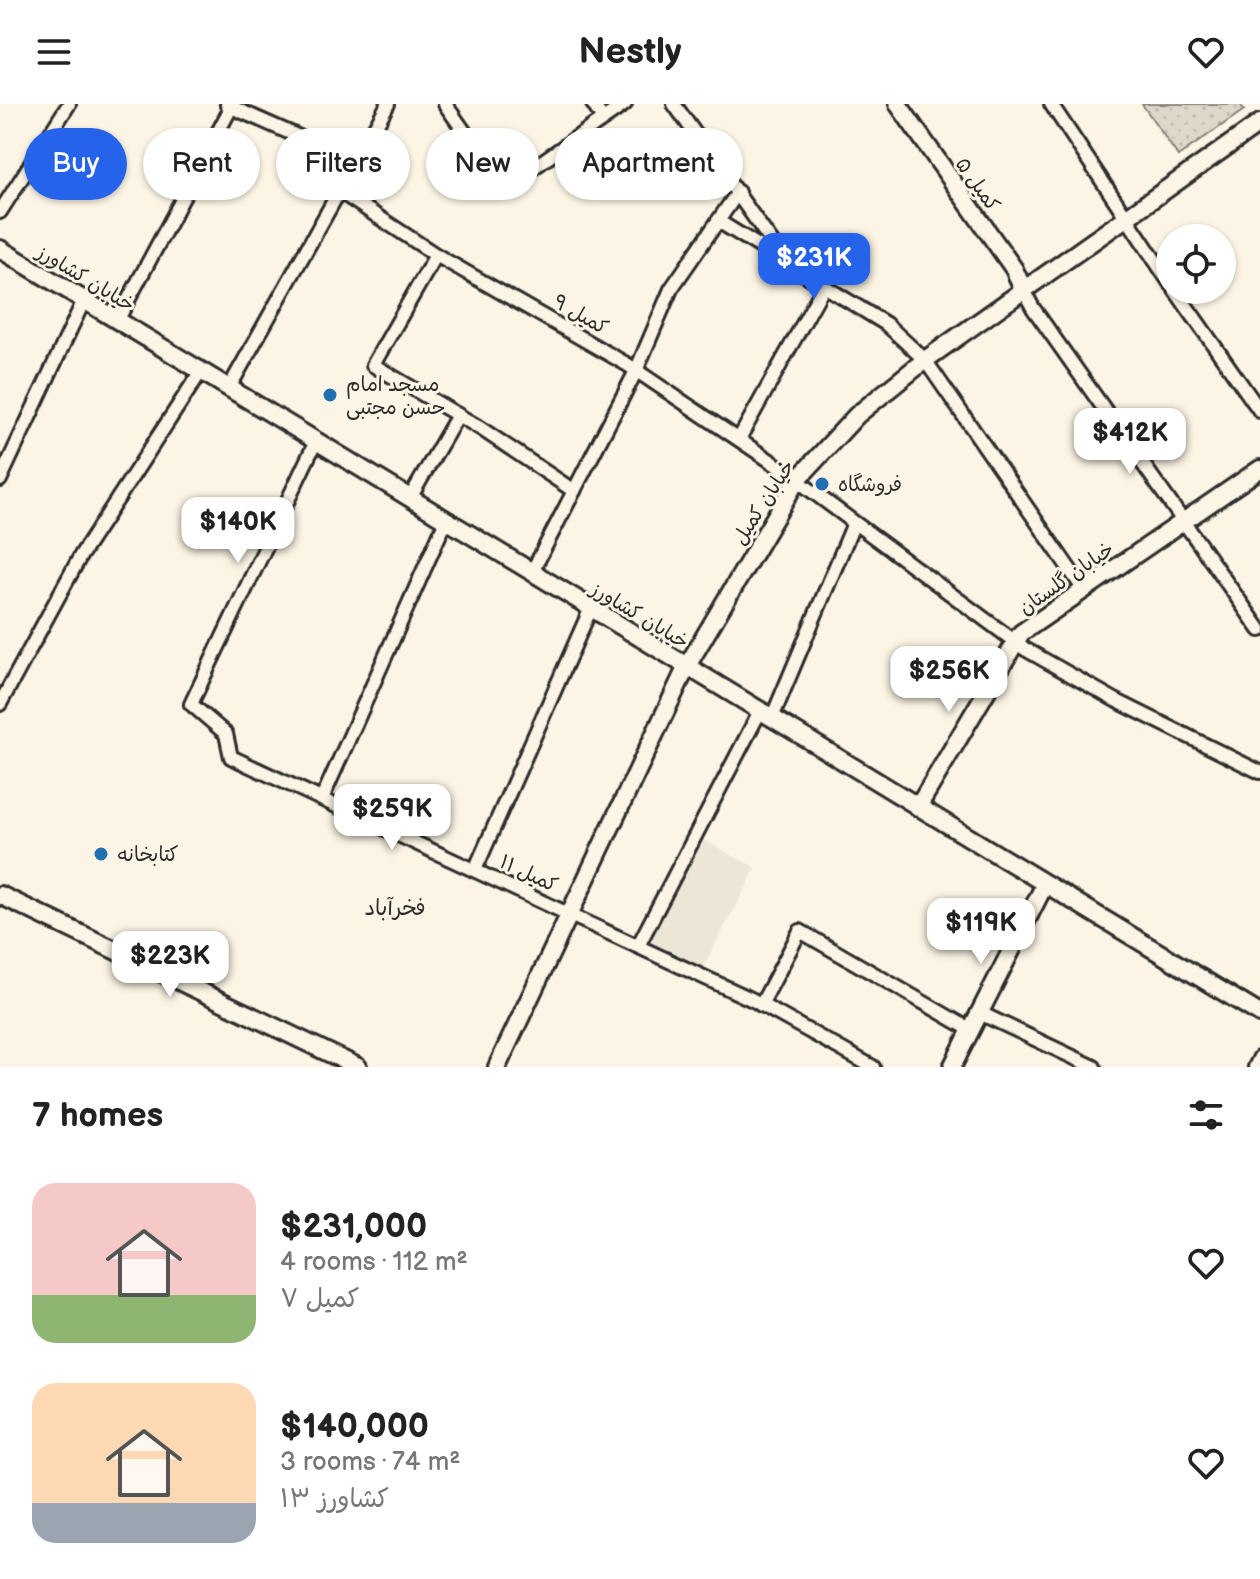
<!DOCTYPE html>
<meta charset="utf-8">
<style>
:root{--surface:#fff;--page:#f6f6f6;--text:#222;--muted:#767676;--accent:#2563eb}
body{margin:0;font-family:"Balsamiq Sans","Playpen Sans Arabic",sans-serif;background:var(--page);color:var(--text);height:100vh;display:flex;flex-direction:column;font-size:30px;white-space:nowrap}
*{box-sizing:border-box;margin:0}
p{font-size:26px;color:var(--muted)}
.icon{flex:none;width:44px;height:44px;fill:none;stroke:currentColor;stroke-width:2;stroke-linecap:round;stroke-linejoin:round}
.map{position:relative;height:963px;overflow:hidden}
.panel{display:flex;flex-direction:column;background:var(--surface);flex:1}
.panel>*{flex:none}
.hud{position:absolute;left:24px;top:24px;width:800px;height:72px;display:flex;gap:16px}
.fabs{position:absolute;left:1156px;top:120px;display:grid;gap:16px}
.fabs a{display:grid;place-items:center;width:80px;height:80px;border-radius:50%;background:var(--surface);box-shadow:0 2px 6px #0004;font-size:40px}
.price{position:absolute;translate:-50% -68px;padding:0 18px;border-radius:16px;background:#fff;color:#222;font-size:26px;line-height:52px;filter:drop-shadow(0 2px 4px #0008)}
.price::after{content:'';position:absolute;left:50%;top:48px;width:24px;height:18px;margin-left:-12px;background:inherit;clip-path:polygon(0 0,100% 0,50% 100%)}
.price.selected{background:var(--accent);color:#fff}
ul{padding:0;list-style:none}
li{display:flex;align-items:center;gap:24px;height:200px;padding:0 32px}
li span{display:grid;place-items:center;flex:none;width:224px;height:160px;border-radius:24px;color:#555}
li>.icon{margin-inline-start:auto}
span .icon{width:96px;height:96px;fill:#fffc;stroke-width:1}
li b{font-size:34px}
h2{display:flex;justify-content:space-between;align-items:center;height:96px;padding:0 32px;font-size:34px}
.pill{padding:0 28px;border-radius:36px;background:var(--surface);box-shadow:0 2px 6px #0004;font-size:28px;line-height:72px}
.pill.selected{background:var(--accent);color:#fff}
header{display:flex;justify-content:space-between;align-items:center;height:104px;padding:0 32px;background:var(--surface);font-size:36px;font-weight:800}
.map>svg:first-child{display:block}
.built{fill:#ece6d7}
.grass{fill:url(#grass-dots);stroke:#84827a;stroke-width:2}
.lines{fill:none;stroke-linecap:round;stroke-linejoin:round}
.minor-casing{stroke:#2b2b2b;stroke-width:18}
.tertiary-casing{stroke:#2b2b2b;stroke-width:22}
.minor{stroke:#fcf5e5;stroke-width:12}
.tertiary{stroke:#fcf5e5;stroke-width:16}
.poi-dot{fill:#1f6fb2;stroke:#fcf5e5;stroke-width:3}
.labels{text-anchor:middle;stroke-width:6;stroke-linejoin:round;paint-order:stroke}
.street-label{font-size:20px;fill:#2b2b2b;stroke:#fcf5e5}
.poi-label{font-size:20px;fill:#2b2b2b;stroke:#fcf5e5;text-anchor:start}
.neighbourhood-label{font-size:22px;fill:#2b2b2b;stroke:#fcf5e5}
</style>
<header><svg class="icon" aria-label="menu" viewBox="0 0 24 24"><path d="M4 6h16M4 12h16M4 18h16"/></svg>Nestly<svg class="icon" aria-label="heart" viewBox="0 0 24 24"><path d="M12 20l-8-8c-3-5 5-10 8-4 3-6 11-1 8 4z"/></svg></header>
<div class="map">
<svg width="1260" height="963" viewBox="0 0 1260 963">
<defs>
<pattern id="grass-dots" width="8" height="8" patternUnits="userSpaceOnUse" patternTransform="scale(2)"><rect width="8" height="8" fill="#ded8ca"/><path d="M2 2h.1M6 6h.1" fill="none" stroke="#bfbaae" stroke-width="1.8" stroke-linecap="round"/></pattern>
</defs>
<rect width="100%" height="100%" fill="#fcf5e5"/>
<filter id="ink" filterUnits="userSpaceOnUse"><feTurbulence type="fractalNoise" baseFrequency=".0125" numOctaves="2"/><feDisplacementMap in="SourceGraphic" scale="16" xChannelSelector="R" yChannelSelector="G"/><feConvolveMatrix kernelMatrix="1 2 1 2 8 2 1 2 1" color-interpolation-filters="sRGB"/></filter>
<g filter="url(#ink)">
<polygon class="built" points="703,736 756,764 703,863 650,838"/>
<polygon class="grass" points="1142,0 1240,0 1244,6 1178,52"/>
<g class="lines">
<defs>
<g id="minor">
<polyline points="445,0 504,84 625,0"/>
<polyline points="593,0 603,15"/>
<polyline points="674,0 783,154"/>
<polyline points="1051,0 1170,179"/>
<polyline points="227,1 356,58"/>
<polyline points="339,87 436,151 628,261 778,362 1025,545 1115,596 1260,668"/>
<polyline points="0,108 69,0"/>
<polyline points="718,117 886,220 925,256 1084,486"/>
<polyline points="436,151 373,261 480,324 574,387"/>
<polyline points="1023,185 1033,204 1260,526"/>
<polyline points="1175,186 1260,307"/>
<polyline points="117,217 233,0"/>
<polyline points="229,284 388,0"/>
<polyline points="739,335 824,182"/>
<polyline points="316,337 191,600 226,630 231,653 753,896 873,963"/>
<polyline points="0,376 84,196"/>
<polyline points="410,394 458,311"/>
<polyline points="532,468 636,267 671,185 738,88"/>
<polyline points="0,600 81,451 201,267"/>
<polyline points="772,614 854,419"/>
<polyline points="322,695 446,416"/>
<polyline points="475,766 591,504"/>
<polyline points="638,842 760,607"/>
<polyline points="761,901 800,827 971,926"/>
<polyline points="980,909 1094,963"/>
<polyline points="1255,963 1260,953"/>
</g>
<g id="tertiary">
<polyline points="898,0 1014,165 1023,185"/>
<polyline points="0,145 1260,910"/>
<polyline points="918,703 1021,529 1260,365"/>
<polyline points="0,791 358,963"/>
<polyline points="497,963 687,562 797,376 857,311 925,256 1260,19"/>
<polyline points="952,963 1045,780"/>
</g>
</defs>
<use href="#minor" class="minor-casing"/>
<use href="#tertiary" class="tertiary-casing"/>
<use href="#minor" class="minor"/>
<use href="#tertiary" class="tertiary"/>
</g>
</g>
<g class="poi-dot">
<circle cx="330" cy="291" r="8"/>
<circle cx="822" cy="380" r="8"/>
<circle cx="101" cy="750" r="8"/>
</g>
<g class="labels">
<g class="street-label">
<text transform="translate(978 80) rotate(55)" y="7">کمیل ۵</text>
<text transform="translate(86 174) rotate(31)" y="7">خیابان کشاورز</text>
<text transform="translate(581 210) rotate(30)" y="7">کمیل ۹</text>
<text transform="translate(763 398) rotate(-57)" y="7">خیابان کمیل</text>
<text transform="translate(1066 474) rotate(-35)" y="7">خیابان گلستان</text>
<text transform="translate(640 511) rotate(31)" y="7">خیابان کشاورز</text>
<text transform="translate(529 769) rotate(25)" y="7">کمیل ۱۱</text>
</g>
<g class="poi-label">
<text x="346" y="287">مسجد امام<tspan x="346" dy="23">حسن مجتبی</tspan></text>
<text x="838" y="387">فروشگاه</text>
<text x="117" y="757">کتابخانه</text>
</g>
<g class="neighbourhood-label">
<text x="395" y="811">فخرآباد</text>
</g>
</g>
</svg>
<div class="fabs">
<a><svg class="icon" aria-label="locate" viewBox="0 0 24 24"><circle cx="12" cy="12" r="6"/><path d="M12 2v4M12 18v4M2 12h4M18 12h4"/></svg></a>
</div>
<b class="price selected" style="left:814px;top:197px">$231K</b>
<b class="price" style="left:1130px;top:372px">$412K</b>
<b class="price" style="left:238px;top:461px">$140K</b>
<b class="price" style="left:949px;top:610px">$256K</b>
<b class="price" style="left:392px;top:748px">$259K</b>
<b class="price" style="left:981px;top:862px">$119K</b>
<b class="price" style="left:170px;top:895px">$223K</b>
<div class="hud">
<a class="pill selected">Buy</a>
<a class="pill">Rent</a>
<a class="pill">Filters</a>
<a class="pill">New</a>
<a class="pill">Apartment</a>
</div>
</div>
<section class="panel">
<h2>7 homes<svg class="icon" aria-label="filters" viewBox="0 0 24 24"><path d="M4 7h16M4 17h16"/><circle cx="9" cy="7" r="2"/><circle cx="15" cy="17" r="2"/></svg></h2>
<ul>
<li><span style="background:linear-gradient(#f6c9c9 70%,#8fb573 0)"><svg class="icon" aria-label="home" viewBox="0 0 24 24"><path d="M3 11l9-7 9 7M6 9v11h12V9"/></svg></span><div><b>$231,000</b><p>4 rooms · 112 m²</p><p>کمیل ۷</p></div><svg class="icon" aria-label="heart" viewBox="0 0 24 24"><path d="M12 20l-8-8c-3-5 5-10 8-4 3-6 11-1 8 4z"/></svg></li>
<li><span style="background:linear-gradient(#ffd9b3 75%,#9aa5b1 0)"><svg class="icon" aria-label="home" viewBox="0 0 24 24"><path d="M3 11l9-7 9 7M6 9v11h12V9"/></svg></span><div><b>$140,000</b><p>3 rooms · 74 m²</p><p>کشاورز ۱۳</p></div><svg class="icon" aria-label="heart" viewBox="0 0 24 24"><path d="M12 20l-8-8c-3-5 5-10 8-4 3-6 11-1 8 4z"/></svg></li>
</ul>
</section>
